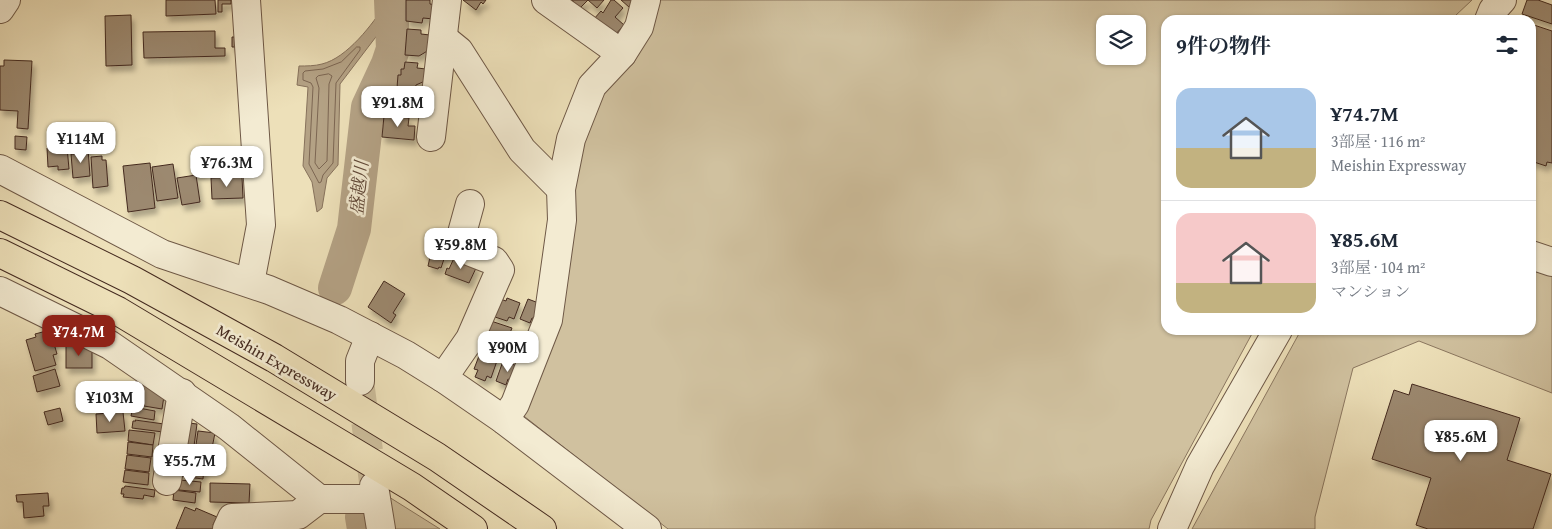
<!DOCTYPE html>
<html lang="ja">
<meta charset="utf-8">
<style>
:root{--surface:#fff;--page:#f6f6f7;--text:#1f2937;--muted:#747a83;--line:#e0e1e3;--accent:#8f2418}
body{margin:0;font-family:"Gentium Book Plus","Noto Serif JP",serif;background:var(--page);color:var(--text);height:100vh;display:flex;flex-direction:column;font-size:19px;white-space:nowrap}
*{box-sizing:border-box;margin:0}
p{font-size:16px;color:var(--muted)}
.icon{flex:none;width:28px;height:28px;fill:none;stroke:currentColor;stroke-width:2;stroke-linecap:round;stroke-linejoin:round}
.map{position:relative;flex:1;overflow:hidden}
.panel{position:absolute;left:1161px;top:15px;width:375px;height:320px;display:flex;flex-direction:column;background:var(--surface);border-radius:15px;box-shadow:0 1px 4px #0004}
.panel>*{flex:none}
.buttons{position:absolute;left:1096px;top:15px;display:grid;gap:10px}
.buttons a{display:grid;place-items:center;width:50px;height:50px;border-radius:10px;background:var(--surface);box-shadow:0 1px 4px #0004;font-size:25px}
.price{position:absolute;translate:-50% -42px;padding:0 11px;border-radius:10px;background:#fff;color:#222;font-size:16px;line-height:32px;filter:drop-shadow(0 1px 2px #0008)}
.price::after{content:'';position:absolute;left:50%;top:30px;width:15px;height:11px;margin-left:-8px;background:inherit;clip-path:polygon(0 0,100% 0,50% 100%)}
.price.on{background:var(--accent);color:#fff}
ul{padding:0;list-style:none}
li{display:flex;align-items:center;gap:15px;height:125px;padding:0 15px}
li+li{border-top:1px solid var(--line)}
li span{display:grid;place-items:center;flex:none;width:140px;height:100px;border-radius:15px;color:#555}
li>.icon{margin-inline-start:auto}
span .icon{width:60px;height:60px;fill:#fffc;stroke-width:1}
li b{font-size:21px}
h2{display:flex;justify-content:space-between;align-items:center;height:60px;padding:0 15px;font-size:21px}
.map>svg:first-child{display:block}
.green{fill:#d0c19f;stroke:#8a765f;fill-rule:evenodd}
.water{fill:#b4a285;stroke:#87725c}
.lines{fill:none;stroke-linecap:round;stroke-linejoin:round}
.shore{stroke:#7c6652;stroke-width:1}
.stream{stroke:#87725c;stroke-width:5.5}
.river{stroke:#b4a285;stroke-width:34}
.building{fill:#9c896f;stroke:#442a1f;filter:url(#shadow)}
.minor-tunnel{stroke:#cbbc9a;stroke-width:28;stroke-dasharray:28 14;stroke-linecap:butt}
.minor-casing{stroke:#6e5846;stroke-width:30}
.highway-casing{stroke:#442a1f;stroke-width:30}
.minor{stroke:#f3ebd2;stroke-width:28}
.highway{stroke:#ede0b9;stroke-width:28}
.labels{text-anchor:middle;stroke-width:5;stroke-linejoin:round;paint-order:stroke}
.street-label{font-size:16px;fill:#442a1f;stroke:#f3ebd2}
.water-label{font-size:18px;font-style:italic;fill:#604838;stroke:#f3ebd2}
</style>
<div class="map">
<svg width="1552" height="529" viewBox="0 0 1552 529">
<defs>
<filter id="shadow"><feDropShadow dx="3" dy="5.5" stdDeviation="2.5" flood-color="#0004"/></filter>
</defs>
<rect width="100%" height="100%" fill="#ede0b9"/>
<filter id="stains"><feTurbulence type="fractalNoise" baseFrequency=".004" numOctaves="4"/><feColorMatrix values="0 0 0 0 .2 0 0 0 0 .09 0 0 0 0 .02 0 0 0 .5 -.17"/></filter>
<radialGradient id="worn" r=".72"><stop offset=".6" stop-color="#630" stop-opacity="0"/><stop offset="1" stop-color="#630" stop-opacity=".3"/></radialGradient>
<g class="green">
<path d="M653,0h819l-17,16 -1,4h-288v310h88l-103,190 -2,9h-481l-148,-116 51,-221 21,-81zM1105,24h33v32h-33z"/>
<polygon points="1531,269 1552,276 1552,393 1419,341 1353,368 1315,517 1315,529 1192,529 1301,330 1531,330"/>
<polygon points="389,497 440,529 393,529"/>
</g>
<path class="water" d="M386,3l2,18 -48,63 -2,81 -11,13 -5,30 -5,4 -5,-30 -9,-16 5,-79 -11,-2 2,-19c7,0 16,0 23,-2 25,-6 51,-40 64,-61z"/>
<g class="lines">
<g class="shore">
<polygon points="357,47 360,47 360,50 336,83 333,163 323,175 321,182 319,183 309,164 313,87 311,83 303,80 303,73 305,71 323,69 341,62"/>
<polygon points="329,74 332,76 329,84 327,161 319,169 315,163 319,88 316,78 318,76"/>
</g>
<polyline class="stream" points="382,16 392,4"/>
<g class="river">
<polyline points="335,288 354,229 368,107 388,64 393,49 391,0"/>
<polyline points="362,517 364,529"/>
</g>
</g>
<g class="building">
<polygon points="166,0 215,0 216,14 166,16"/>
<polygon points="218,0 231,0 231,4 222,4 222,12 218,12"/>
<polygon points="406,0 430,0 430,4 436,5 434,19 423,18 422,23 406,21"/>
<polygon points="463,0 486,0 483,4 481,2 476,10"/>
<polygon points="572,0 588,0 580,8"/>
<polygon points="588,0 604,0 597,8"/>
<polygon points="611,0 614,0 623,8 615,17 624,25 615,35 593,20 601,11 603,13"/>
<polygon points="621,0 635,0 629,7"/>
<polygon points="1527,0 1538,0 1552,5 1552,24 1522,14"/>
<polygon points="131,15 132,65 106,66 105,16"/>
<polygon points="1531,24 1552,31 1552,163 1547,162 1546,166 1531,161"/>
<polygon points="407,29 421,30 421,34 430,35 429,50 419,56 405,55"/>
<polygon points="215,31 215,48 225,48 225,56 144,58 143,32"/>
<polygon points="232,37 235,37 236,47 232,47"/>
<polygon points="4,60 32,61 28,129 17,128 18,111 0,110 0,66 4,66"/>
<polygon points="405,62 418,63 417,68 426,69 425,81 416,85 415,89 397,88 398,75 401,75 401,69 404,69"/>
<polygon points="391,91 409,92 408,99 414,100 413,111 389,109"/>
<polygon points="384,116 409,118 408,126 415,126 414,140 382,137"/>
<polygon points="15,136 27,137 26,150 15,149"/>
<polygon points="67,147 69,169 58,170 58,166 48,167 47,148"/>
<polygon points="88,149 90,176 73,178 71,154 78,154 77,150"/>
<polygon points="102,156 102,160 106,160 108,186 93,188 91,157"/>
<polygon points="202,160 204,172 193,173 192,161"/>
<polygon points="150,163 155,208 128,212 123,166"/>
<polygon points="173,164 178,198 157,201 152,167"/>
<polygon points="196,175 200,202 182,205 177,178"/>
<polygon points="242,177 243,198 212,199 211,178"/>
<polygon points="430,242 452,248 449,258 445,256 441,268 439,267 438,269 428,266 430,257 428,256 428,251"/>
<polygon points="454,258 477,266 469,283 445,274 447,268 449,269"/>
<polygon points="384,281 405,294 393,313 396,315 391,323 368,307"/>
<polygon points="498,298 506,301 507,298 520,303 514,319 509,317 507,321 492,316"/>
<polygon points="528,299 544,305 538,320 532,318 530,323 520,319"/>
<polygon points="488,320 512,328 503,351 482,344"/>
<polygon points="50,330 57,354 53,355 56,365 35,371 26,340 36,337 35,334"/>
<polygon points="514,333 530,339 520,359 506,354"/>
<rect x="66" y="346" width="26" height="22"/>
<polygon points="484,354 498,358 491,378 487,376 485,381 475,377 478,370 474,369 479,356 483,358"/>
<polygon points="503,361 520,367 515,382 508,379 506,385 496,381"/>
<polygon points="55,369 60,386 37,392 33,376"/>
<polygon points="136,381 148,382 148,388 160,390 164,396 162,409 132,404"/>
<polygon points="1412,384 1520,418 1507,460 1551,474 1533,529 1428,529 1416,525 1431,478 1372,459 1394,390 1409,395"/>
<polygon points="133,407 155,411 154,420 131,416"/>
<polygon points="60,408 63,421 48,425 44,412"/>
<polygon points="123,412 125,431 97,433 96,414"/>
<polygon points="135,420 164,424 163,432 132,428 133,421 136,421"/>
<polygon points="189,423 197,424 194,446 181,444"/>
<polygon points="129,430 155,433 153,445 128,441"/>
<polygon points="198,431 215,433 212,448 196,445"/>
<polygon points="128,442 153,445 152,457 127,454"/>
<polygon points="185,449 210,452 209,465 184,463"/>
<polygon points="127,455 151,458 149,472 125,469"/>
<polygon points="182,465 204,467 203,479 180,476"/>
<polygon points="125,470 149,473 148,485 123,482"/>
<polygon points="180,480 201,482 200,492 179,490"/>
<polygon points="210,483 250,484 249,503 210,502"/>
<polygon points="125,486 155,490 154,497 144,495 143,499 123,497 124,494 121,494 122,488 124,488"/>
<polygon points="174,490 196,493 195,503 173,500"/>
<polygon points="48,493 49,506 43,506 44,516 24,518 23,502 17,502 16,495"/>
<polygon points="185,507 195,511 196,508 217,517 213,525 218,527 217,529 176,529"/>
</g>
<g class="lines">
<polyline class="minor-tunnel" points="360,381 373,482"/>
<defs>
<g id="minor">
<polyline points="246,0 261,225 250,283"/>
<polyline points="546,0 622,54"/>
<polyline points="0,9 6,0"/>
<polyline points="1489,20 1493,10 1502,0"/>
<polyline points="443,38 459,51 522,150 561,189"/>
<polyline points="431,137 447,0"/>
<polyline points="0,169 162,254 269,290 339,320 406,355 443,378 504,420 647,529"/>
<polyline points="1531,255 1552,262"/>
<polyline points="0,291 110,345 229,427 319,499 375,499"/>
<polyline points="443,378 470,339 500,270 494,261 471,252 462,233 470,204"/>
<polyline points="360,381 360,361 370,336"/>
<polyline points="504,420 515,404 548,320 562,220 561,189 571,139 592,86 622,54 639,27 646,0"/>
<polyline points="167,481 182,393"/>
<polyline points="374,486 381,529"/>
<polyline points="227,529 232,518 298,515 319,499"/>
<polyline points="1172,529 1200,466 1278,330"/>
</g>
<g id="highway">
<polyline points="0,215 132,280 274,358 437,457 542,529"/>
<polyline points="0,253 118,311 412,487 473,529"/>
</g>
</defs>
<use href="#minor" class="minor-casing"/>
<use href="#highway" class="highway-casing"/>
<use href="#minor" class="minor"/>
<use href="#highway" class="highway"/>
</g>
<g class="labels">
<g class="street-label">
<text transform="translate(277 362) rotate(30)" y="6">Meishin Expressway</text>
</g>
<g class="water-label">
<text transform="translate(359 188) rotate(-84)" y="6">盛越川</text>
</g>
</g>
<rect width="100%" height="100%" filter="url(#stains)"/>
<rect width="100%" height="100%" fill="url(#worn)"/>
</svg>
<div class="buttons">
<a><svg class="icon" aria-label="layers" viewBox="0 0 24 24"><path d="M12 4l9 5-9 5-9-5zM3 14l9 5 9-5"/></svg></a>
</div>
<b class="price" style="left:398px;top:128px">¥91.8M</b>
<b class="price" style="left:81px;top:164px">¥114M</b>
<b class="price" style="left:227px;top:188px">¥76.3M</b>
<b class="price" style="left:461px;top:270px">¥59.8M</b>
<b class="price on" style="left:79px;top:357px">¥74.7M</b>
<b class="price" style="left:508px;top:373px">¥90M</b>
<b class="price" style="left:110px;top:423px">¥103M</b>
<b class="price" style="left:1461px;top:462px">¥85.6M</b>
<b class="price" style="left:190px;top:486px">¥55.7M</b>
<section class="panel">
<h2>9件の物件<svg class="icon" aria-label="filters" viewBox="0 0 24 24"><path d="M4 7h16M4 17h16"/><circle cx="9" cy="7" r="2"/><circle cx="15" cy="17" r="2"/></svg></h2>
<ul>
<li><span style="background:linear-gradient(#a9c7e8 60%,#c2b280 0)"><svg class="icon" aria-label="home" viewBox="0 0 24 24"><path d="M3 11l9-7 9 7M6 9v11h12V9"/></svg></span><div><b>¥74.7M</b><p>3部屋 · 116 m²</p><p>Meishin Expressway</p></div></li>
<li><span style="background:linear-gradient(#f6c9c9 70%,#c2b280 0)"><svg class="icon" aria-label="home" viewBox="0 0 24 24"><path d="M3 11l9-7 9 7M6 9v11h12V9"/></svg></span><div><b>¥85.6M</b><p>3部屋 · 104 m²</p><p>マンション</p></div></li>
</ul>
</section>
</div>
